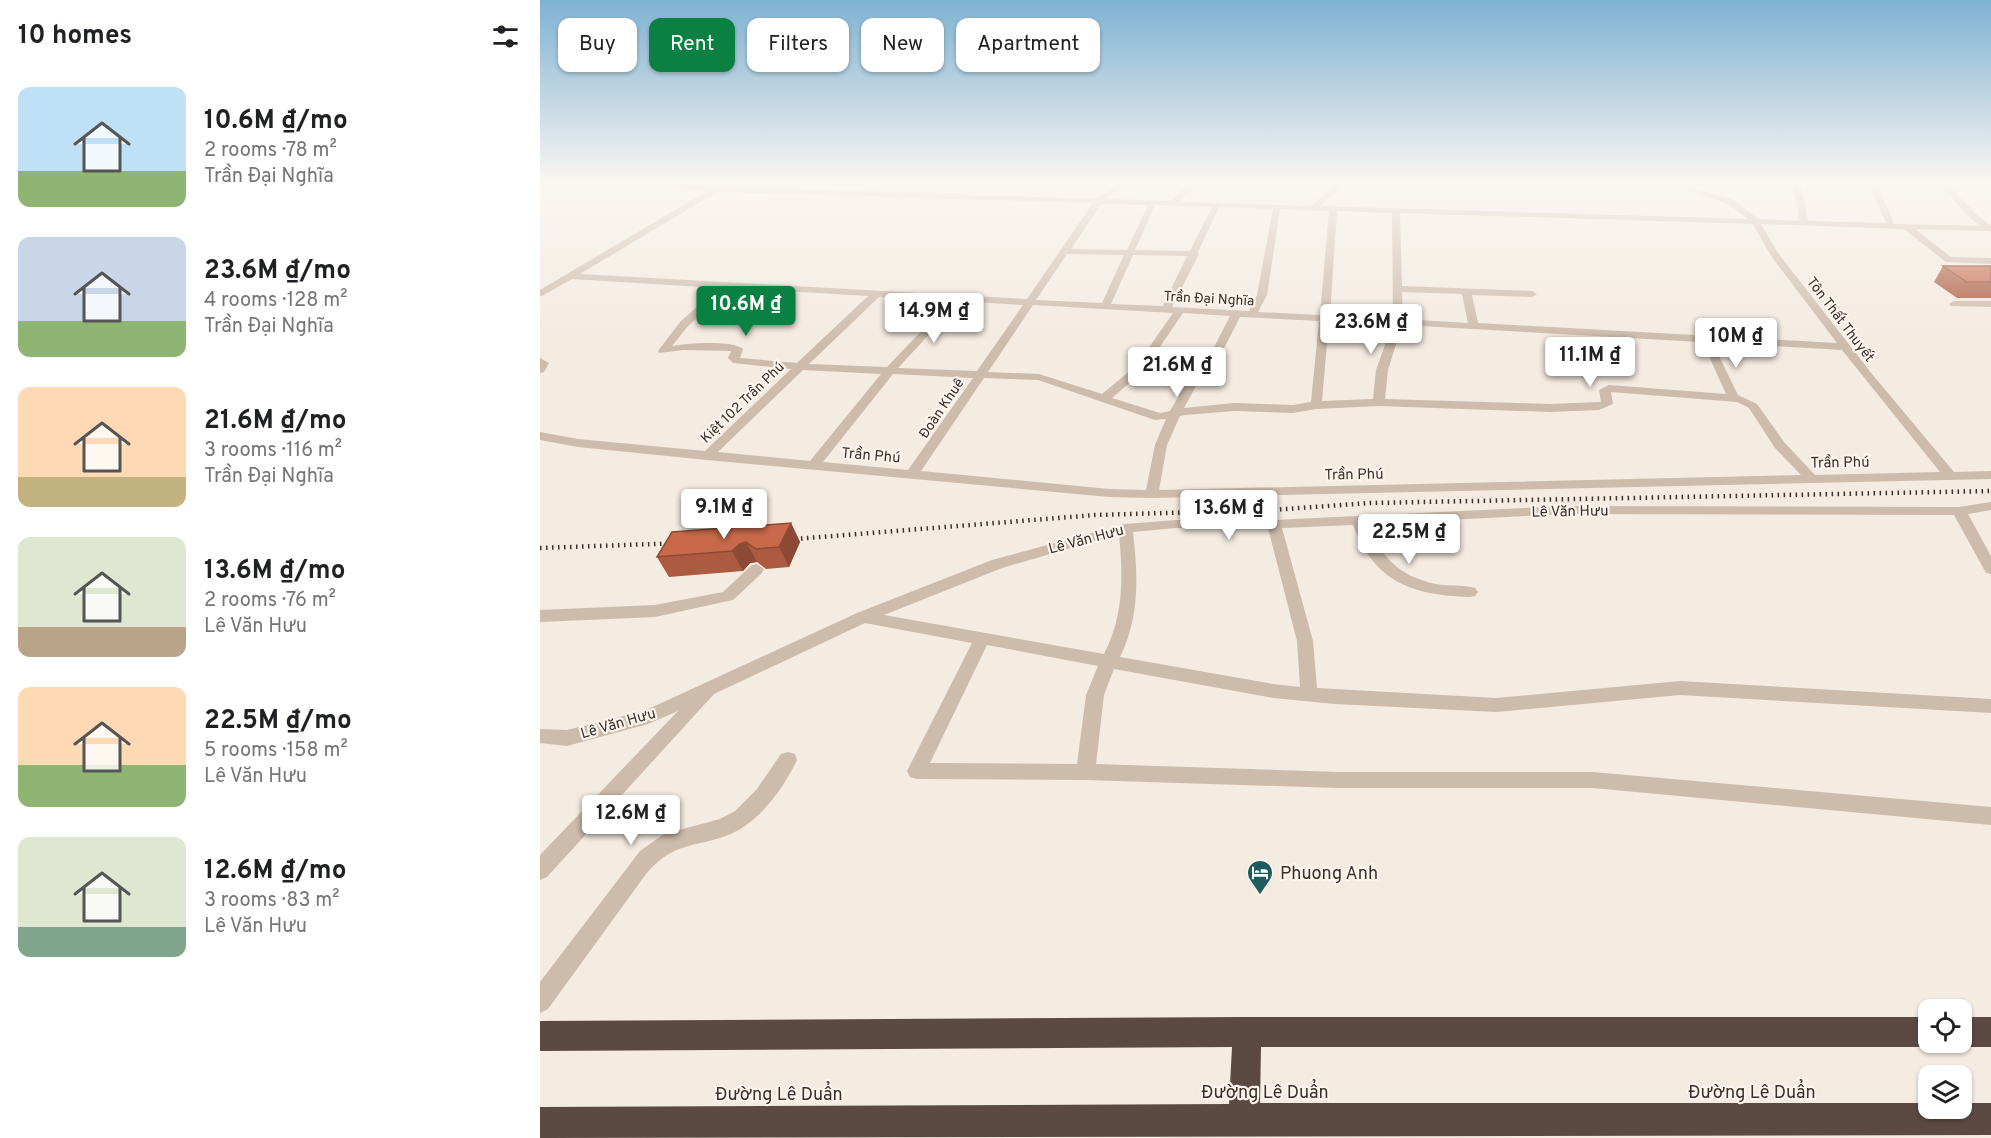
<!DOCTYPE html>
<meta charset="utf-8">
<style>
:root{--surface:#fff;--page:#f6f6f6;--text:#202124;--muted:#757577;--accent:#0b8043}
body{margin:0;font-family:Overpass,sans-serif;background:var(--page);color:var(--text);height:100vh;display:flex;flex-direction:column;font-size:22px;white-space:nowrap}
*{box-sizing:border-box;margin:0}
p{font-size:20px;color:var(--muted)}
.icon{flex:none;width:33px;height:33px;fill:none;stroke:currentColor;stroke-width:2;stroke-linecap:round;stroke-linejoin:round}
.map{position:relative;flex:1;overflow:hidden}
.panel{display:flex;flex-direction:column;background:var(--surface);width:540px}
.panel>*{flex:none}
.hud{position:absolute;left:18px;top:18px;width:570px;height:54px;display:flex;gap:12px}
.controls{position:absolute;left:1378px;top:999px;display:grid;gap:12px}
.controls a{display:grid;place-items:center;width:54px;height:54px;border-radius:12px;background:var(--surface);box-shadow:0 2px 4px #0004;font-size:30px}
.price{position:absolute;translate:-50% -51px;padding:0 14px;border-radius:6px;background:#fff;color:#222;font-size:20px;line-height:39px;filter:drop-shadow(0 2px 3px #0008)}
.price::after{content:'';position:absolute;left:50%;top:36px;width:18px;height:14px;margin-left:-9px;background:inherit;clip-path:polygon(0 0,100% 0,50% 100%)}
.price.current{background:var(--accent);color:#fff}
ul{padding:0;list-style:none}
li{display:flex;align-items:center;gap:18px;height:150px;padding:0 18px}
li span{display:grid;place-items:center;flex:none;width:168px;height:120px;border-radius:12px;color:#555}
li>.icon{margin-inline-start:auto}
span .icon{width:72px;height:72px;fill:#fffc;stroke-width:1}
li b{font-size:26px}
h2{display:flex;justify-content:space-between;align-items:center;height:72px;padding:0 18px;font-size:26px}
.chip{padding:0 21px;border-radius:12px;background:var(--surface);box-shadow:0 2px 4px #0004;font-size:21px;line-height:54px}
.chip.current{background:var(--accent);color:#fff}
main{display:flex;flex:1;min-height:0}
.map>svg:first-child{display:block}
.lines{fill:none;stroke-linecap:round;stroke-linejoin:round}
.minor{fill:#cdbbac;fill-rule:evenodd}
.highway{fill:#5c4a42;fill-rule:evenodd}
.rail{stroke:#3b302b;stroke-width:4.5;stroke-dasharray:1.5 4.5;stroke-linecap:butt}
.wall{fill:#ac5a40}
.shaded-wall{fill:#8c4a34}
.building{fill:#c8694b;stroke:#8c4a34;stroke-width:1.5}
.labels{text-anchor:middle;stroke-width:4.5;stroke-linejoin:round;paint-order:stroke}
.far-street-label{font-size:14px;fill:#3b302b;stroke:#fbf5ee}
.street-label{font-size:15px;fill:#3b302b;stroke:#fbf5ee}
.near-poi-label{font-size:18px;fill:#3b302b;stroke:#fbf5ee;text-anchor:start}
.near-street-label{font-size:18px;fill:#3b302b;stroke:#fbf5ee}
</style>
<main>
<section class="panel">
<h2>10 homes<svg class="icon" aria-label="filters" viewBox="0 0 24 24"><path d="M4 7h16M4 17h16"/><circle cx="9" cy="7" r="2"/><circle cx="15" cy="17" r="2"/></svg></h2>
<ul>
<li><span style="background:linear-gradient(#bfe0f5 70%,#8fb573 0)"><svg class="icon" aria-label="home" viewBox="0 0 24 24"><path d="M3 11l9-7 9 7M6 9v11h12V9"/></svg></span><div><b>10.6M ₫/mo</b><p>2 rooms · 78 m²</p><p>Trần Đại Nghĩa</p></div></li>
<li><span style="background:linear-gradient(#c9d6e8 70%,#8fb573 0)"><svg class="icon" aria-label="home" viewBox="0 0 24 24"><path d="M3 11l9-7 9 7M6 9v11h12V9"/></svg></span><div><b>23.6M ₫/mo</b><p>4 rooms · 128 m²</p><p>Trần Đại Nghĩa</p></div></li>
<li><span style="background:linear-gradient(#ffd9b3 75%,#c2b280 0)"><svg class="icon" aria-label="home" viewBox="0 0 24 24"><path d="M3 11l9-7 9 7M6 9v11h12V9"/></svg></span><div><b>21.6M ₫/mo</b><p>3 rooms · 116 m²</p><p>Trần Đại Nghĩa</p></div></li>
<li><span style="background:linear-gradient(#dfe7d0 75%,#b9a48a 0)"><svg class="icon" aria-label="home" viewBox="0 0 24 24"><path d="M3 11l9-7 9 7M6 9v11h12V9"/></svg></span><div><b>13.6M ₫/mo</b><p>2 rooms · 76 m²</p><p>Lê Văn Hưu</p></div></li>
<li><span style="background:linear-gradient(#ffd9b3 65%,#8fb573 0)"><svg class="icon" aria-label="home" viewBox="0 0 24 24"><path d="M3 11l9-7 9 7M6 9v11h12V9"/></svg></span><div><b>22.5M ₫/mo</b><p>5 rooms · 158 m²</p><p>Lê Văn Hưu</p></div></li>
<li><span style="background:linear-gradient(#dfe7d0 75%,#7fa58c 0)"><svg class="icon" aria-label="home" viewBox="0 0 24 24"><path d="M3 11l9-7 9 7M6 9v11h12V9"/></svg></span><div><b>12.6M ₫/mo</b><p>3 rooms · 83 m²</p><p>Lê Văn Hưu</p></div></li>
</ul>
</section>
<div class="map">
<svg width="1451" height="1138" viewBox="0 0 1451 1138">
<rect width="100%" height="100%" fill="#f4ebe1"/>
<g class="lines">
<g class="minor">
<path d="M0,183l178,3 379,13 19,-16h9l-19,16 65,2 18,-18h8l-17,19 131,4 26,-23h9l-26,23 428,13 -20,-15 -65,-21h13l58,17 24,19 42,2 -7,-38h8l7,38 78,2 -17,-40h8l17,41 87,2 -11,-8 -32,-35h8l30,31 15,12v5l-76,-2 36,28 40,1v6l-45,-2 -42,-33 -143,-5 17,29 94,121 82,98 37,-1v8l-839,19 -43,-1 -402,-37 -129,-13 -38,-7v-8l38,7 127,12 86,-82 -58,-6 -5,-5 3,-7 -47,-1 -25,3 -1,-2 22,-29 38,-34 -146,-9 -32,18v-7l167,-99 -167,-5zM177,192l376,11 -66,96 -447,-25zM561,204l47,1 -21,45 -56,-1zM615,205l57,2 -22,44 -55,-1zM679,207l54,2 -16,86 -8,16 -77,-4 27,-53 -1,-2zM740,209l49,2 -9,104 -62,-3 9,-17zM797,211l55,2 1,106 -63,-4zM860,213l353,11 18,32 66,87 -359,-20 -6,-28 60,2 5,-3 -5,-3 -130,-5zM527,254l57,1 -22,48 -66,-3zM593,255l54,1 -24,50 -52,-2zM188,288h2l138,8 -71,67 -57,-5 3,-9c-11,-9 -56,-6 -71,-3l16,-20zM862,292l60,2 6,29 -65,-4zM339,297l71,4 -63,66 -78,-3zM420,301l63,4 -46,66 -79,-3zM493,305l140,8 -37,53 -34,28 -63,-20 -51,-2zM643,313l47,3 -23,45 -20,21 -17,29 -10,2 -48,-15 32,-28zM700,317l79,4 -8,81 -18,3 -59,-2 -50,5 12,-22 21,-24zM789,321l63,4 -16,45 -3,29 -51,2zM862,325l440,25 98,122 -125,3 -31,-33 -27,-38 -19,-9 -20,-41 -5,-3 -5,3 18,40 -117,-9 -10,5 2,12h-2l-49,2 -165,-5 3,-29zM263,370l78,4 -71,87 -92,-9zM353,374l80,4 -65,92 -85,-8zM444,378l54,2 117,40 11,-1 -11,26 -9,45 -37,-1 -188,-18zM1071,392l126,10 12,6 26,40 26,27 -642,15 8,-45 13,-29 5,-1 49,-4 59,2 23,-4 63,-3 171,6 49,-2 14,-6z"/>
<polygon points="1414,301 1451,301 1451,307 1411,306 1409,304"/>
<polygon points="0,358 9,363 4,372 0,373"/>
<path d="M1451,502v8l-23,4 23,42v18l-5,-1 -32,-58 -388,-1 -199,10c14,35 37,56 76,61 11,1 22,0 32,3l3,4 -3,4 -5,1c-59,-2 -95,-15 -117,-72l-71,3 31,113 4,47 179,10 184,-17 311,18v14l-311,-18 -184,17 -161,-8 -62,-6 -159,-29 -10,26 -8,69 243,8h254l398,35v18l-398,-37h-254l-254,-8 -168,-1 -7,-2 -3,-6 65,-128 -107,-20 -151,71 -167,183 -7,3v-25l138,-144 -30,13 -81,22 -27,-3v-14l27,1 77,-19 213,-98 135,-53 133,-36 51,-4h98l292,-14 393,1zM636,528h92l29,113 3,46 -27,-3 -153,-27c20,-41 18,-81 13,-125zM579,534c4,43 5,81 -15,120l-220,-39 118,-47zM447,645l111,21 -12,29 -9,69 -147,-1z"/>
<polygon points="217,564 224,569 222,573 193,600 188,601 115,617 0,622 0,610 115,605 183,592 212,565"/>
<path d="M248,752l7,2 2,6c-13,27 -36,60 -64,73 -37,16 -57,6 -87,41l-98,135 -8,4v-31l100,-131 24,-17 56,-15 15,-8 22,-22 24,-35z"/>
</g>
<g class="highway">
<polygon points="707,1017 1389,1017 1389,1042 1399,1042 1389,1047 721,1047 720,1103 1389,1103 1389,1108 1422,1108 1422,1103 1451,1103 1451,1135 0,1138 0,1107 689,1104 692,1047 0,1051 0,1021"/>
<polygon points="1422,1017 1451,1017 1451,1047 1422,1047 1412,1042 1422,1042"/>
</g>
<g class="rail">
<polyline points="243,540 555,515 731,510 830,503 1451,491"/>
<polyline points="0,548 142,543"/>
</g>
</g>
<g class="wall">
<polygon points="1403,266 1451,266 1451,298 1417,298 1394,282"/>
<polygon points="251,523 260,542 249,567 226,569 217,562 210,563 203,571 129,577 117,557"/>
</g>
<g class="shaded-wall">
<polygon points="251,523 260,542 249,567 239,547"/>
<polygon points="206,542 217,562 210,563 203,571 192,551 200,544"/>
</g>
<g class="building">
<polygon points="1403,266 1451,266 1451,282 1427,282"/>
<polygon points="251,523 239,547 216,549 206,542 200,544 192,551 117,557 132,532"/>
</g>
<linearGradient id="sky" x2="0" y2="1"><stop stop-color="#7eb2d2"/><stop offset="0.53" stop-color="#faf6f2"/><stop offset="1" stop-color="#faf6f2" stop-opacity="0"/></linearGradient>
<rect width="1451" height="343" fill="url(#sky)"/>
<defs>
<symbol id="hotel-pin" viewBox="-11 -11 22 30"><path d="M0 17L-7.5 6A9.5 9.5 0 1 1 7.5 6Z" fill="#1f5a5e" stroke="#fbf5ee"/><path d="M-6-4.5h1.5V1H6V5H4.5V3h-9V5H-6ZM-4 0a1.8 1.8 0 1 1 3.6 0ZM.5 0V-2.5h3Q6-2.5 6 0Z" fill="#fff"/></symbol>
</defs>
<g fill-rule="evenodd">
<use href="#hotel-pin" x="705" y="858" width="30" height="40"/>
</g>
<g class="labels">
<g class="far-street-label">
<text transform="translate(669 298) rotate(3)" y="5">Trần Đại Nghĩa</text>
<text transform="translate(1301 319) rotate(53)" y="5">Tôn Thất Thuyết</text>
<text transform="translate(202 402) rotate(-44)" y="5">Kiệt 102 Trần Phú</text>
<text transform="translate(401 408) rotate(-56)" y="5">Đoàn Khuê</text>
</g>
<g class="street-label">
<text transform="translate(331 455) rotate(5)" y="5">Trần Phú</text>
<text transform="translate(1300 462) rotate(-1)" y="5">Trần Phú</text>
<text transform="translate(814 474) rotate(-1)" y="5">Trần Phú</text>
<text transform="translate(1030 511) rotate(-1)" y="5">Lê Văn Hưu</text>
<text transform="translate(546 539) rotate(-15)" y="5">Lê Văn Hưu</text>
<text transform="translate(78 723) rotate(-16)" y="5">Lê Văn Hưu</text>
</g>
<g class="near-poi-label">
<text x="740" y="879">Phuong Anh</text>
</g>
<g class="near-street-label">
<text x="725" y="1098">Đường Lê Duẩn</text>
<text x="1212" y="1098">Đường Lê Duẩn</text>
<text x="239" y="1100">Đường Lê Duẩn</text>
</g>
</g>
</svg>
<div class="controls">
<a><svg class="icon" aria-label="locate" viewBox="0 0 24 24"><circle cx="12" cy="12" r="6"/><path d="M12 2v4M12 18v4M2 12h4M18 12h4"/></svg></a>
<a><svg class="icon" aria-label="layers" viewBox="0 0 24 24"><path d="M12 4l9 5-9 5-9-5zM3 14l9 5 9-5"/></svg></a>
</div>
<b class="price current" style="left:206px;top:337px">10.6M ₫</b>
<b class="price" style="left:394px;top:344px">14.9M ₫</b>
<b class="price" style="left:831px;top:355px">23.6M ₫</b>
<b class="price" style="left:1196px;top:369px">10M ₫</b>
<b class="price" style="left:1050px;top:388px">11.1M ₫</b>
<b class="price" style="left:637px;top:398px">21.6M ₫</b>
<b class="price" style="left:184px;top:540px">9.1M ₫</b>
<b class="price" style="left:689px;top:541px">13.6M ₫</b>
<b class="price" style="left:869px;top:565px">22.5M ₫</b>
<b class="price" style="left:91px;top:846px">12.6M ₫</b>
<div class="hud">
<a class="chip">Buy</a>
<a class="chip current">Rent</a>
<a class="chip">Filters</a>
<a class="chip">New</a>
<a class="chip">Apartment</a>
</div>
</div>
</main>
